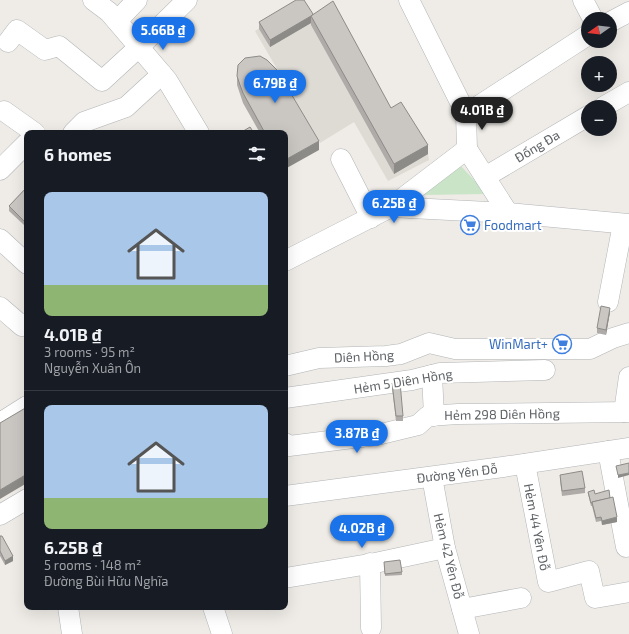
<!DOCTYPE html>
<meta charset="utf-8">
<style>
:root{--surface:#171b24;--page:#20242c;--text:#f1f3f6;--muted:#9ea1a6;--line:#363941;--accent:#1a73e8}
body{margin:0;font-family:"Exo 2",sans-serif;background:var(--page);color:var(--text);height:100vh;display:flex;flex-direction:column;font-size:15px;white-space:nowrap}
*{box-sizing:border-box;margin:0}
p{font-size:13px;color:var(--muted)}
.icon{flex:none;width:22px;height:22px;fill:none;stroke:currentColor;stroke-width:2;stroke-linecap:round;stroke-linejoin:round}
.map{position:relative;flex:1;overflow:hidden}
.side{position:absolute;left:24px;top:130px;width:264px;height:480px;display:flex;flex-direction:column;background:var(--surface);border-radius:8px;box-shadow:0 4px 16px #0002}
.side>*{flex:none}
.needle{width:26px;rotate:256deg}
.controls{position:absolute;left:581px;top:12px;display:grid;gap:8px}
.controls a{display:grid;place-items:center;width:36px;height:36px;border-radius:50%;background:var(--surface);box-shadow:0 4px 16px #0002;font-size:20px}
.price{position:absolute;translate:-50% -34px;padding:0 9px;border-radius:14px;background:var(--accent);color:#fff;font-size:13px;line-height:26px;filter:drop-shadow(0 1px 2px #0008)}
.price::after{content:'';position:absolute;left:50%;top:24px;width:12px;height:9px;margin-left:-6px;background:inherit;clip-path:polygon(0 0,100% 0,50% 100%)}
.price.selected{background:#222;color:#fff}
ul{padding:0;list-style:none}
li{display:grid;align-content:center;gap:8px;height:212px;padding:0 20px}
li+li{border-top:1px solid var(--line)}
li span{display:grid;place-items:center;height:124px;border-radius:8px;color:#555}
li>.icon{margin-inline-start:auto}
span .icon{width:72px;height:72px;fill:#fffc;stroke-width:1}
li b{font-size:17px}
h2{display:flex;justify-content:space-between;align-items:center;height:48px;padding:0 20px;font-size:17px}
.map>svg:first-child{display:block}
.education{fill:#dedbd5}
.green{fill:#c9e4c6}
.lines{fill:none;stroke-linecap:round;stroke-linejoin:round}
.minor-casing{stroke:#b2b4b7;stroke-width:21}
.minor{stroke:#fff;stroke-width:20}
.wall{fill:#aeaba8}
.shaded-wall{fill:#8d8b88}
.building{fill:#cac7c3;stroke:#8d8b88}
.labels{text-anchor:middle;stroke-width:4;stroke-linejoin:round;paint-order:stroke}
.street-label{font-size:13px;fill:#5e6265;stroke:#fff}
.shop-label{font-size:13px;fill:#366cbe;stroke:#fff;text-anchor:start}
</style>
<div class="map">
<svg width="629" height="634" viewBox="0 0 629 634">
<rect width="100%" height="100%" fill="#efece7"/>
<polygon class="education" points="302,3 391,117 428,154 429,160 388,181 354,122 320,143 255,31"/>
<polygon class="green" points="460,165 487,194 421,195"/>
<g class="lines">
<defs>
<g id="minor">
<polyline points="93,0 109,12 167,80 199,133"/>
<polyline points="409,0 466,114 467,149"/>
<polyline points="583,0 593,19"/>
<polyline points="117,21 137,0"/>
<polyline points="610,22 629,12"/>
<polyline points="8,42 17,30 45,50 59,46 102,81 139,47 187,0"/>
<polyline points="603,107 629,92"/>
<polyline points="4,111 35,133"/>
<polyline points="466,114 588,35"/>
<polyline points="73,133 84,122 126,107 162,74"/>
<polyline points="467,149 508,213"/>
<polyline points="341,159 371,218"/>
<polyline points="0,170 27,143"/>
<polyline points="485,177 588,116"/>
<polyline points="391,207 467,149"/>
<polyline points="0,239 27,264"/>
<polyline points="285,261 391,207 508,213 629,224"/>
<polyline points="608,302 623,224"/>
<polyline points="0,307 22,326 27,323"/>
<polyline points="285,366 319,358 386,356 401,354 429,343 455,349 590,349 613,338 629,333"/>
<polyline points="432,375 434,416"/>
<polyline points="285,398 412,380 440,373 545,370"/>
<polyline points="624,412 629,377"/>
<polyline points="0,423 27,406"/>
<polyline points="285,443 289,446 377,435 418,425 428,416 458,414 629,412"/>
<polyline points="608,451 626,547 629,546"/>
<polyline points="525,464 548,582 589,571 595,598 629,592"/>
<polyline points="432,477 445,548 469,634"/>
<polyline points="285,496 503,467 629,448"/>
<polyline points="0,515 27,499"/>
<polyline points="370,563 371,628"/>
<polyline points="285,578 375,563 445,548"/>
<polyline points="68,607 72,634"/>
<polyline points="213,607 222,634"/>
<polyline points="462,609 521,598"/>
</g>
</defs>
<use href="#minor" class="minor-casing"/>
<use href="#minor" class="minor"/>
</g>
<g class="wall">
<polygon points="313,14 391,108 428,154 394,174 311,25 311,23 270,47 259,29 259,22"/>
<polygon points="237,76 319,150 285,133 260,133 243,103 237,85"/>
<polygon points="27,187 24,225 9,211 9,206"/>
<polygon points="610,312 606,335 597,333 597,328"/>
<polygon points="392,383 403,416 403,421 396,421 392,388"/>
<polygon points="560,475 585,488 585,493 562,496 560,480"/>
<polygon points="588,492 595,494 617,522 602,525 601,521 596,522 592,506 591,506 588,494"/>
<polygon points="0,536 13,561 5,565 0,556"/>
<polygon points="384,562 402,572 402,575 385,576"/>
</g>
<g class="shaded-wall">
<polygon points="311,16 311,23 270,47 270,40"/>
<polygon points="319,141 319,150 285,169 285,160"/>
<polygon points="428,145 428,154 394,174 394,164"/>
<polygon points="27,217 27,222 24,225 24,221"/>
<polygon points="610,308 610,312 606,335 606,330"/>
<polygon points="629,473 629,475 618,478 618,475"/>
<polygon points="27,474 27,483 0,499 0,490"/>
<polygon points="617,517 617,522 602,525 602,521"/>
<polygon points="13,556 13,561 5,565 5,561"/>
</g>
<g class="building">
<polygon points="296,0 304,0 313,14 311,16 270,40 259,22"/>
<polygon points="333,1 391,108 401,102 428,145 394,164 311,16"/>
<polygon points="260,56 267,60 277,70 319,141 285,160 285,133 265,133 243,93 240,85 237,76 238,65 245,58"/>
<polygon points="250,127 254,133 240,133"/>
<polygon points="27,187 27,217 24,221 9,206"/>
<polygon points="601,306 610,308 606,330 597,328"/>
<polygon points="400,382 403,416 396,416 392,383"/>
<polygon points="27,407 27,474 0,490 0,423"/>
<polygon points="629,463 629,473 618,475 616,466"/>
<polygon points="582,471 585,488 562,491 560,475"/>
<polygon points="594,490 595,494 609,490 610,498 592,502 592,503 591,503 588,492"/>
<polygon points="613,497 617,517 602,521 601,517 596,518 592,502"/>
<polygon points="0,536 2,536 13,556 5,561 0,551"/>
<polygon points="400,560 402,572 385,574 384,562"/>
</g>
<defs>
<symbol id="supermarket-ring" viewBox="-11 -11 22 22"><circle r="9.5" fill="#fff" stroke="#3f7fe0" stroke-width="1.5"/><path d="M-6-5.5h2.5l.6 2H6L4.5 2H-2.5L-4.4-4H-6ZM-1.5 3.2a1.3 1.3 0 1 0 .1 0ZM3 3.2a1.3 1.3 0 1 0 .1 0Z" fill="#3f7fe0"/></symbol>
</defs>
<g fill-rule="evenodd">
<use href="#supermarket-ring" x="459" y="214" width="22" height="22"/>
<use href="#supermarket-ring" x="551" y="333" width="22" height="22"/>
</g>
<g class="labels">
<g class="street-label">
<text transform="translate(537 146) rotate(-31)" y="5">Đống Đa</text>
<text transform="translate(364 356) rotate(-3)" y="5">Diên Hồng</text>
<text transform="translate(403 381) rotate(-9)" y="5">Hẻm 5 Diên Hồng</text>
<text transform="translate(502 414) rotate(-1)" y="5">Hẻm 298 Diên Hồng</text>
<text transform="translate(457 473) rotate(-7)" y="5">Đường Yên Đỗ</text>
<text transform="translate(537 527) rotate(79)" y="5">Hẻm 44 Yên Đỗ</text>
<text transform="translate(449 556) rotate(76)" y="5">Hẻm 42 Yên Đỗ</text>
</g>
<g class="shop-label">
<text x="484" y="230">Foodmart</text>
<text x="548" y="349" text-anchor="end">WinMart+</text>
</g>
</g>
</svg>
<div class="controls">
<a><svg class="needle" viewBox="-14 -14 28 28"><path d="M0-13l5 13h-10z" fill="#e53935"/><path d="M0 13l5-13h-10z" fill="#9ea1a6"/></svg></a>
<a>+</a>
<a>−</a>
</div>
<b class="price" style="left:163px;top:51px">5.66B ₫</b>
<b class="price" style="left:275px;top:104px">6.79B ₫</b>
<b class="price selected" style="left:482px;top:131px">4.01B ₫</b>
<b class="price" style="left:394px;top:224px">6.25B ₫</b>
<b class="price" style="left:357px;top:454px">3.87B ₫</b>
<b class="price" style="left:362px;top:549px">4.02B ₫</b>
<section class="side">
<h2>6 homes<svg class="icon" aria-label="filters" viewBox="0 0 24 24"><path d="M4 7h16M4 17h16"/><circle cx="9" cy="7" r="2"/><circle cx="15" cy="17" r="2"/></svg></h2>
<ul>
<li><span style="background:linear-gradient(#a9c7e8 75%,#8fb573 0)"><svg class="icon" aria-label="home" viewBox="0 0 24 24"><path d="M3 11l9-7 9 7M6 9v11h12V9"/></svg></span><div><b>4.01B ₫</b><p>3 rooms · 95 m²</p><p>Nguyễn Xuân Ôn</p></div></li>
<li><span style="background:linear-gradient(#a9c7e8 75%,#8fb573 0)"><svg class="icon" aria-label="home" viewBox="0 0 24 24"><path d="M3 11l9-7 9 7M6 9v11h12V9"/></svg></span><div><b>6.25B ₫</b><p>5 rooms · 148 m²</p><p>Đường Bùi Hữu Nghĩa</p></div></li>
</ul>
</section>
</div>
